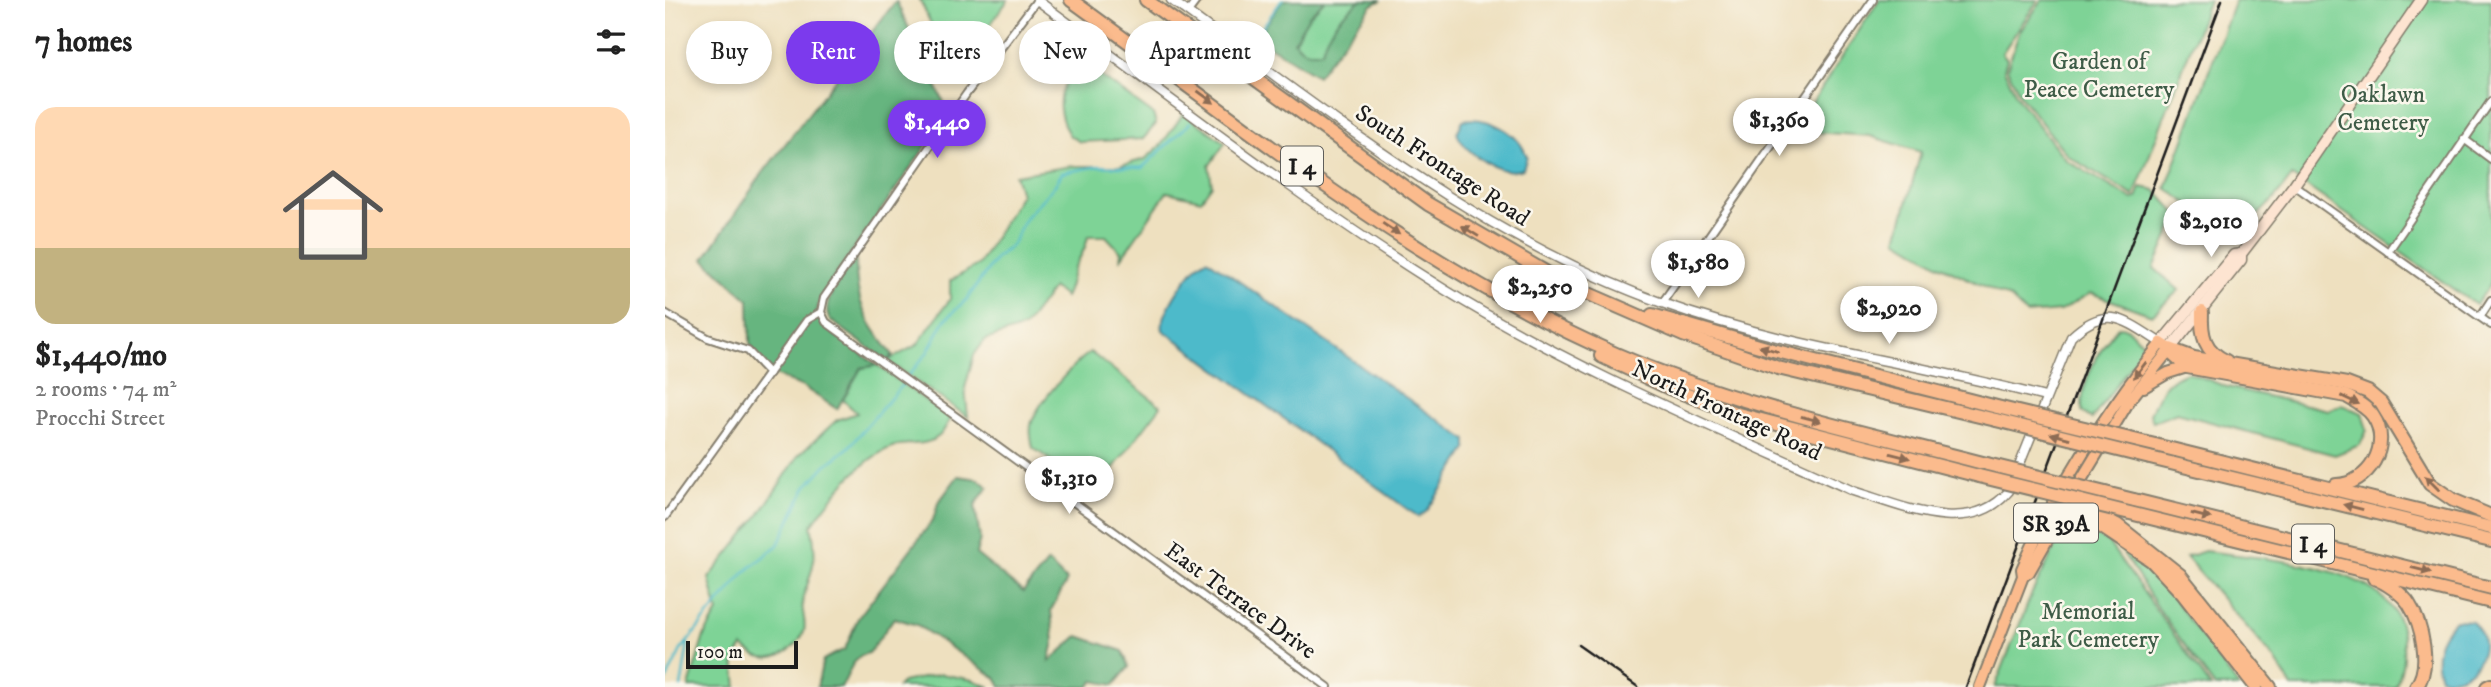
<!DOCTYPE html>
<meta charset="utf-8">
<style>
:root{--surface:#fff;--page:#f2f2f2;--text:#222;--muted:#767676;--accent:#7c3aed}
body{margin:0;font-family:"IM FELL DW Pica",serif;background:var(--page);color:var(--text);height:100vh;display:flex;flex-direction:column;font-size:26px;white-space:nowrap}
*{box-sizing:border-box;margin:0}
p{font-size:23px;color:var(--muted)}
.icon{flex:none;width:38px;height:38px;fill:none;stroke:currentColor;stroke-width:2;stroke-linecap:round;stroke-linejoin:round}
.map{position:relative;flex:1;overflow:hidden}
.drawer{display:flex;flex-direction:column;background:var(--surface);width:665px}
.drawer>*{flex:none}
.banner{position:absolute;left:21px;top:21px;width:665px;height:63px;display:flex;gap:14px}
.scale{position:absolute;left:21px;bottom:18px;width:112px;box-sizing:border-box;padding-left:7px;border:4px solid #1c1c1c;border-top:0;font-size:19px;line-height:24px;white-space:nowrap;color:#1c1c1c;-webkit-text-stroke:5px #fbf7ec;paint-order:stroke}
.price{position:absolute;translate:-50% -60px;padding:0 16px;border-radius:24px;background:#fff;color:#222;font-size:23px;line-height:46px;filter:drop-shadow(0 2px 4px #0008)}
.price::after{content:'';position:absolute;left:50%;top:42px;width:21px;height:16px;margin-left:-10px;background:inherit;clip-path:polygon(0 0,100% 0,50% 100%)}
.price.active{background:var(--accent);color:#fff}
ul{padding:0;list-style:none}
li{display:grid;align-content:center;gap:14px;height:371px;padding:0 35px}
li span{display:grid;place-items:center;height:217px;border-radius:21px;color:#555}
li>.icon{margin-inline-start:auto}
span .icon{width:126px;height:126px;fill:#fffc;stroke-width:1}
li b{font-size:30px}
h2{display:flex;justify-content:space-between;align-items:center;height:84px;padding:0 35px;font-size:30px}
.chip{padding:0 24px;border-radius:32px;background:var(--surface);box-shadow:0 4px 10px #0003;font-size:24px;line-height:63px}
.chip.active{background:var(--accent);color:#fff}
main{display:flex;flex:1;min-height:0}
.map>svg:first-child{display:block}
.green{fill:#7ed396;stroke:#4d7859;stroke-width:2}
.forest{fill:#66b57f;stroke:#41684e;stroke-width:2}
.water{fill:#4ebaca;stroke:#356b73;stroke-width:2}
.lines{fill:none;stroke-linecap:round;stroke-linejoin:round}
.stream{stroke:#4ebaca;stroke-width:2.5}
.minor-casing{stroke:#857e6e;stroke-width:10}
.tertiary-casing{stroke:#857e6e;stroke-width:11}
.secondary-casing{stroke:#857e6e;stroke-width:13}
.primary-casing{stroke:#857e6e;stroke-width:14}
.motorway-casing{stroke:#857e6e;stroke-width:16}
.minor{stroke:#fff;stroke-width:6}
.tertiary{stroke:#fff;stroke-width:8}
.secondary{stroke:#fde4d1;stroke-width:10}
.primary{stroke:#fbbb8d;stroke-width:10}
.motorway{stroke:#fbbb8d;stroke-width:12}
.rail{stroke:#1c1c1c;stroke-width:2.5}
.motorway-bridge-casing{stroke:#857e6e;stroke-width:16;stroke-linecap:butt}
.motorway-bridge{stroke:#fbbb8d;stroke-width:12}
.oneway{fill:#8c6c54}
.labels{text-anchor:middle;stroke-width:5;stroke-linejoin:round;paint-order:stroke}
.shield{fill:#fbf7ec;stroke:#5f5e5a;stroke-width:2}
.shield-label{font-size:23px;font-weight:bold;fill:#1c1c1c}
.park-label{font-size:24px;fill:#3e5c47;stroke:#fbf7ec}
.street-label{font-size:24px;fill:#1c1c1c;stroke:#fbf7ec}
</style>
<main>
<section class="drawer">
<h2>7 homes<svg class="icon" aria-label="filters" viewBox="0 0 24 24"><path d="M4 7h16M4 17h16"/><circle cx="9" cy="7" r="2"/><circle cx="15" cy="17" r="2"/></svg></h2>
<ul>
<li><span style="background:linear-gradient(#ffd9b3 65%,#c2b280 0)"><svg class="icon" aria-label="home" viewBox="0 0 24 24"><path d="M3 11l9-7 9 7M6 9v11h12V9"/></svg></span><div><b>$1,440/mo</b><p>2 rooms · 74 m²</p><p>Procchi Street</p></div></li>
</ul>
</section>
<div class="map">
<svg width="1826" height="687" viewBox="0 0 1826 687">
<rect width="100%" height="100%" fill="#fbf7ec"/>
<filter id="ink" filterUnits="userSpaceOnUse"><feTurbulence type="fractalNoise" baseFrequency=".0143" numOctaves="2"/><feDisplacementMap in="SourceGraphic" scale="14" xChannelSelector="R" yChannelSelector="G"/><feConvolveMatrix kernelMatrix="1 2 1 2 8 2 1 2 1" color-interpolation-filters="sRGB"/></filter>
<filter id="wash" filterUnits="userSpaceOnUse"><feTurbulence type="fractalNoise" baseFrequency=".00686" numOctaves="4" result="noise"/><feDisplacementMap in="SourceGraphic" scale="28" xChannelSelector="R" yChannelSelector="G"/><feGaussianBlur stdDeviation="1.57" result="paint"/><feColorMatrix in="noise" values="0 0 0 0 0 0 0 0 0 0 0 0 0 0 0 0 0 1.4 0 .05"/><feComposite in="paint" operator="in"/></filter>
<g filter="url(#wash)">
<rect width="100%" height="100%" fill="#eee0bf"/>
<g class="green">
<polygon points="255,0 343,0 296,65 284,63"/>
<polygon points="660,0 695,0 672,21 657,51 640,52 629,41 644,16"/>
<polygon points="1214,0 1373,0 1337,53 1342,59 1339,70 1354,100 1401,160 1467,199 1472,198 1476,187 1490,190 1513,215 1489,268 1514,290 1487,315 1426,293 1395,311 1361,314 1345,298 1276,266 1232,239 1256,152 1205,136 1149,132 1145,106"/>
<polygon points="1377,0 1544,0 1469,196 1403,156 1357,98 1342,69 1354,33"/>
<polygon points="1570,0 1826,0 1826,283 1811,305 1627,176 1609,199 1570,238 1501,188"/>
<path d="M419,64l69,50 3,10 -13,15 -63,3 -11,-7c-16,-29 -12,-51 15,-71z"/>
<path d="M519,113l41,30 -16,23 3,19 -11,15 -34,-8 -47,68 1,-8 -15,-16h-18c-2,14 -8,20 -14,33 -4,10 -3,18 -9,28l-12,-9 -29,39 -39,13 -11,15 -9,33 3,29 -81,-56 30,-16 33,-46v-18l29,-17 42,-70 -6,-19 57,-9h48l25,-7 16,-14z"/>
<path d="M1453,327l9,1 18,17 -53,74 -10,-7c-2,-29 17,-64 36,-85z"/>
<path d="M425,352l71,54 -65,85 -63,-43c-2,-8 -4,-19 -1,-27 9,-22 39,-54 58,-69z"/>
<path d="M212,365l74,54c-4,4 -7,13 -12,17 -14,12 -32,5 -47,11 -33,13 -61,51 -81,79 8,35 1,41 -8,73 -3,10 4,22 1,32 -5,16 -26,30 -42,27 -7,-1 -13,-7 -19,-11l-9,13 3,27h-48l15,-51 14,-24 -9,-34 50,-63 40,-60 38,-35 20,-7 -14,-13 18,-32z"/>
<path d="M1523,372l39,15 101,23 14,-5 20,8 5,17 -7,15 -25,10 -158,-42 -24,9 -3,-8c8,-20 16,-36 38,-42z"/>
<polygon points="1414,525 1443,542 1546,687 1330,687 1367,593 1399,530"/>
<polygon points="1451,542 1509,599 1574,687 1550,687 1493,608"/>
<path d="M1540,551c59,9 195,11 198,90 1,17 0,30 -8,46h-103l-18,-29 -88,-101z"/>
<polygon points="276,674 308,680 325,687 233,687 238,682"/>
</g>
<g class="forest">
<path d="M618,0h42l-16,16 -15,25c9,10 15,13 28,10 4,-22 22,-37 38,-51h22l-10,5 -55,71 -60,-38z"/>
<polygon points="231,1 284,113 156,296 152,311 159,327 212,365 196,368 172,409 138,387 100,371 85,344 84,300 39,259 97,174"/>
<path d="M191,259c-1,44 10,63 37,96l-6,6 -58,-42c-9,-20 16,-44 27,-60z"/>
<path d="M293,476l20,3 10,8 -13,18 5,34 -4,15 47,38 25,-30 19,19 -16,29 3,32 -5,20 29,-26 45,15 6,16 -15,18 -20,-4 -5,6h-88l-5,-9 -79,-53 -23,-7 -25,35c-19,3 -18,21 -28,34h-24l6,-27 22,-11 13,-31 75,-98 5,-17z"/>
</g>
<g class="water">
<path d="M798,120c25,-4 56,12 64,37l-4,12c-22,8 -58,-15 -66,-36z"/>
<path d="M542,259l260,181v9l-40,62 -8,6 -12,-8 -244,-179c-5,-14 30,-66 44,-71z"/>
<path d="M1790,620l17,1c3,4 8,10 10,15 7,24 -19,49 -42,41 -8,-22 -1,-41 15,-57z"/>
</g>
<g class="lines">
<g class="stream">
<polyline points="588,40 617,0"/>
<polyline points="244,375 262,353 280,320 302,299 331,258 348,244 360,218 390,185 397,173 434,166 477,168 525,123"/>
<polyline points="0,683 16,650 38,622 81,571 113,545 141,487 161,465 183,448 237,385"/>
<polyline points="16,687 23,644"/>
</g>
</g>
</g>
<g filter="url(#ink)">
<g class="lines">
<defs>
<g id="minor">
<polyline points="372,0 302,93 159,298 156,312 161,322 663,687"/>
<polyline points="523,12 532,0"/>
<polyline points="1799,139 1826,159"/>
<polyline points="1629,185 1826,325"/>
<polyline points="1723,252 1826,101"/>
<polyline points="997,303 1208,0"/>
<polyline points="0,313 43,338 83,351 104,373"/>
<polyline points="1815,317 1826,300"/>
<polyline points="0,517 142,320 156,312"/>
</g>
<g id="tertiary">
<path d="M372,0c133,98 264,200 405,288 129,80 273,140 411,203 49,15 117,47 156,0l62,-154c36,-34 54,-17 90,6"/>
<path d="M506,0c156,112 310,239 494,304 123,44 254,59 380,93"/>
</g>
<g id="secondary">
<polyline points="1496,343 1569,255 1576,254"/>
<polyline points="1505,349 1576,260 1576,254 1629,185 1756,0"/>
</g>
<g id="primary">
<polyline points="1479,387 1503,373 1522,367"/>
<polyline points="1358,576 1364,572 1390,526"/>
<path d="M1315,687l43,-111 -1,-7c35,-82 83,-156 139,-226l9,6 -41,52 -54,89"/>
</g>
<g id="motorway">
<path d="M406,0c173,125 348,269 545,354 119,51 247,78 371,110"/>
<polyline points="481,0 763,204 901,284 1018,335 1113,368 1331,420"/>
<path d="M1537,312c-1,23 2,39 24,49"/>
<polyline points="987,315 1108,350 1336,408"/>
<polyline points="1505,349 1529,358 1682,384 1703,392 1716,403 1765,484 1788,500 1826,516"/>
<path d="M1506,353l16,14 159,29c9,5 21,11 27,20 20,29 -5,69 -37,69"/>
<polyline points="936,356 1004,388 1073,414 1314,476"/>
<polyline points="1490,445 1826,528"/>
<polyline points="1485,458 1826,541"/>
<polyline points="1469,500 1826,588"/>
<polyline points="1389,501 1414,513"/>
<polyline points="1409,502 1452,525 1515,575 1605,687"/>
<polyline points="1465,513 1826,602"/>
<polyline points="1387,531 1403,516 1419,515 1486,560 1518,594 1591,687"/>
<path d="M1709,578c11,4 29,16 35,26 13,20 23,63 7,83"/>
<polyline points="1822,687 1826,685"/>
</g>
</defs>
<use href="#minor" class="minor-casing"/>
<use href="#tertiary" class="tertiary-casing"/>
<use href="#secondary" class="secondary-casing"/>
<use href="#primary" class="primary-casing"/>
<use href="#motorway" class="motorway-casing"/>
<use href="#minor" class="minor"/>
<use href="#tertiary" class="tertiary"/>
<use href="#secondary" class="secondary"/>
<use href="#primary" class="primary"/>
<use href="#motorway" class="motorway"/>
<g class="rail">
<polyline points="913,645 973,687"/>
<polyline points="1301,687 1557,0"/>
</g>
<defs>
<g id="motorway-bridge">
<polyline points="1336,408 1490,445"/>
<polyline points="1331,420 1485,458"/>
<polyline points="1322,464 1469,500"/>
<polyline points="1314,476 1465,513"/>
</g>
</defs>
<use href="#motorway-bridge" class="motorway-bridge-casing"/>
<use href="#motorway-bridge" class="motorway-bridge"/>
</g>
<defs><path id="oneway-solid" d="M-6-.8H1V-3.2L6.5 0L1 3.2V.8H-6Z" transform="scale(1.75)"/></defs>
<g class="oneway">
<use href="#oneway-solid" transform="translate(541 97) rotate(36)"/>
<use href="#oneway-solid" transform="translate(726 229) rotate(34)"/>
<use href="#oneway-solid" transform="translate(805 231) rotate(-148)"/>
<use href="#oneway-solid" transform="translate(1104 349) rotate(-164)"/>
<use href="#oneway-solid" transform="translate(1475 370) rotate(128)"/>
<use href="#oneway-solid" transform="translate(1685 400) rotate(25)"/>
<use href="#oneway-solid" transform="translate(1146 419) rotate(15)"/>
<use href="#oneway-solid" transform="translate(1395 436) rotate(-166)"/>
<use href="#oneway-solid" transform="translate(1235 456) rotate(14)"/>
<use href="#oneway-solid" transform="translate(1767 483) rotate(-135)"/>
<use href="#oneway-solid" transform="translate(1688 507) rotate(-166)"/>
<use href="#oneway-solid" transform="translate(1536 516) rotate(14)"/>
<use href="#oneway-solid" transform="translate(1756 570) rotate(14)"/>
</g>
</g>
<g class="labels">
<g class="shield">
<rect x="616" y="146.5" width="42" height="39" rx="5"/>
<rect x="1349" y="503.5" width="84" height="39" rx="5"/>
<rect x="1627" y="524.5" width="42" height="39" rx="5"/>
</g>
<g class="shield-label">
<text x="637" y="174">I 4</text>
<text x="1391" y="531">SR 39A</text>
<text x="1648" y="552">I 4</text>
</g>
<g class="park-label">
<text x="1434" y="69">Garden of<tspan x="1434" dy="28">Peace Cemetery</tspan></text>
<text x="1718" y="102">Oaklawn<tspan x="1718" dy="28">Cemetery</tspan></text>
<text x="1423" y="619">Memorial<tspan x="1423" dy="28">Park Cemetery</tspan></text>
</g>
<g class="street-label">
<text transform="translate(778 165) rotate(33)" y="8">South Frontage Road</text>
<text transform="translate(1062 410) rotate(25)" y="8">North Frontage Road</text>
<text transform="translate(576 600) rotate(36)" y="8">East Terrace Drive</text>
</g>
</g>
</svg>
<div class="scale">100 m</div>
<b class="price" style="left:1114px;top:158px">$1,360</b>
<b class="price active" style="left:272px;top:160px">$1,440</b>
<b class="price" style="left:1546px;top:259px">$2,010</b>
<b class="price" style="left:1033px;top:300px">$1,580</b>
<b class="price" style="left:875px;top:325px">$2,250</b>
<b class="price" style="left:1224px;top:346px">$2,920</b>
<b class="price" style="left:404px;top:516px">$1,310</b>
<div class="banner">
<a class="chip">Buy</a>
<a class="chip active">Rent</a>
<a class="chip">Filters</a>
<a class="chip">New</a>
<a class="chip">Apartment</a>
</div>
</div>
</main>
